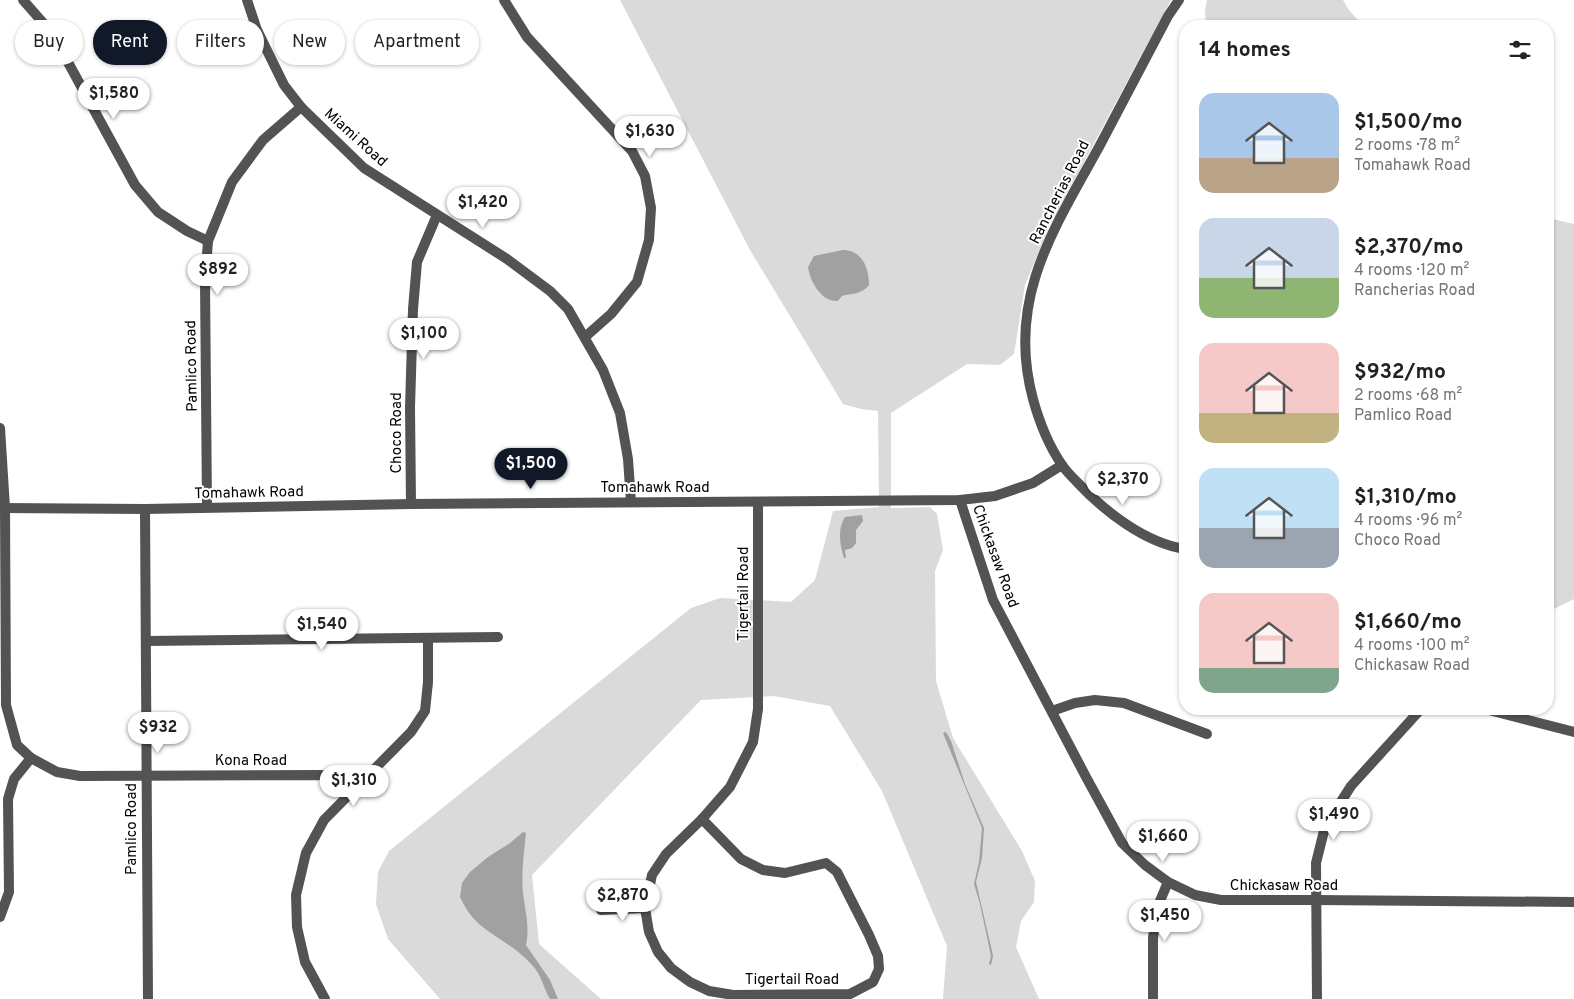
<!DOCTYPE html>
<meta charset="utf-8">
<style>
:root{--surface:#fff;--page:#f6f6f6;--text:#222;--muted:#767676;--accent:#111827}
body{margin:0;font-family:Overpass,sans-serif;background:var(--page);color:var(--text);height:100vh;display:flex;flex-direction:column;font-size:19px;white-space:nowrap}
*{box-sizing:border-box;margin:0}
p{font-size:16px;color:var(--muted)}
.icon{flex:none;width:28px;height:28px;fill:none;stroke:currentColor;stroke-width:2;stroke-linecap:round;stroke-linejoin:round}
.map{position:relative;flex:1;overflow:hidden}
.side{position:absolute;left:1179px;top:20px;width:375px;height:695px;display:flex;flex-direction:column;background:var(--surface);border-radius:20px;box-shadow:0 1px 4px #0004}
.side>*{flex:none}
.hud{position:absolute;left:15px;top:20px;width:475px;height:45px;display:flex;gap:10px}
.price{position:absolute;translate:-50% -42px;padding:0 11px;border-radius:18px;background:#fff;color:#222;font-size:16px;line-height:32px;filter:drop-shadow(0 1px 2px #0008)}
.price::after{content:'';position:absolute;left:50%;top:30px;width:15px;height:11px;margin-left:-8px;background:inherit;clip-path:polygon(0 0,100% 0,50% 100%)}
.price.current{background:var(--accent);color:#fff}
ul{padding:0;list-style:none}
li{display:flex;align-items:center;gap:15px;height:125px;padding:0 20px}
li span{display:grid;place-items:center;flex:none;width:140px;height:100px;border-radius:15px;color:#555}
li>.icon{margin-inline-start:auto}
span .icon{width:60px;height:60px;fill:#fffc;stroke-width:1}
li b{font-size:21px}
h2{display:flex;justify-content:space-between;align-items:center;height:60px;padding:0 20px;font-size:21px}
.chip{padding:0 18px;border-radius:22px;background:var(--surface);box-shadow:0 1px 4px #0004;font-size:18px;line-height:45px}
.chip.current{background:var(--accent);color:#fff}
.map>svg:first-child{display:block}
.green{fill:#dadada}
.water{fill:#a1a1a1}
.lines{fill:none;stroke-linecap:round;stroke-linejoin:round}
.minor{stroke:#535353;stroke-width:10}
.labels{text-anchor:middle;stroke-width:4;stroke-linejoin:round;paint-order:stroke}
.street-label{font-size:15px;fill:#000;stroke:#fff}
</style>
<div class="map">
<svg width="1574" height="999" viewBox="0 0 1574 999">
<rect width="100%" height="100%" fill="#fff"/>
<g class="green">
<polygon points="620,0 1171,0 1049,227 1025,285 1014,354 1000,365 967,364 891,413 891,508 930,507 937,514 943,550 935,571 936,681 953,738 1022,851 1035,881 1034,902 1021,921 1016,947 1039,999 943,999 947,946 882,791 830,706 774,696 701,700 532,875 539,944 601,999 440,999 388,939 376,904 378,872 389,851 691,608 720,598 791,602 815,580 833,511 879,507 878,411 861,409 843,404 750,250"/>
<polygon points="1207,0 1343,0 1349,10 1363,26 1206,26 1205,11"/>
<polygon points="1548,218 1574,224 1574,599 1548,612 1548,381 1566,385 1548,381"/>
</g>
<g class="water">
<path d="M843,250c19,0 26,18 26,35 -8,10 -17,8 -27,11l-4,5c-17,1 -28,-20 -30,-34l6,-11z"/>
<path d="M862,515l1,6 -7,9v13l-4,5 -7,2 1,8h-2c-4,-13 -7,-29 1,-41z"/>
<polygon points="946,732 951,741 965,784 984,828 982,858 976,882 992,951 993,956 991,965 989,964 991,956 980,904 974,884 979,862 982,828 943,733"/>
<path d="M523,832l3,1c-2,20 -5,40 -3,60 2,18 7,33 3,52l24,35 8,19h-8c-7,-11 -8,-24 -18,-34 -16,-19 -40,-28 -57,-45 -7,-7 -11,-15 -15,-23l2,-14 8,-11 18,-15 22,-14z"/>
</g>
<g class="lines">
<g class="minor">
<polyline points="23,0 52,33 135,185 158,212 187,231 208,241"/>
<polyline points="247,0 257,30 284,85 301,107 364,168 507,259 550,291 568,309 603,370 620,413 628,459 631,502"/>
<polyline points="504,0 527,37 632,151 645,176 651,208 649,240 637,282 611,314 585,337"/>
<path d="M1179,0l-11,16c-23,44 -46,88 -69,131 -46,83 -93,153 -66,252 6,22 16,47 29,66 4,6 10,12 15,17 27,29 68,61 108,67"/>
<polyline points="0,428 5,508 6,705 17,745 31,758 57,772 80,776 322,775 349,793"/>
<polyline points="960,500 993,600 1086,777 1122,843 1145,865 1168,882 1195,895 1221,900 1316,900 1574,902"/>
<polyline points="411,504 410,407 413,309 417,262 437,215"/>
<polyline points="207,507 205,282 208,241 232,182 263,140 301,107"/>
<polyline points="0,508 145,509 411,504 960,500 995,496 1033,483 1062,465"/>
<polyline points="145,509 148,999"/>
<polyline points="146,641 498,637"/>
<polyline points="1485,709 1574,732"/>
<polyline points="1052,711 1075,703 1095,700 1124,703 1207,734"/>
<polygon points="702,819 741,859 763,870 785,873 826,863 837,872 869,935 878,956 879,969 873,982 850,994 733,995 709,991 690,982 671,968 658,952 649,932 645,908 652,875 666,854"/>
<polyline points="702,819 730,787 753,742 758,709 758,502"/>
<polyline points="601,910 645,908"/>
<polyline points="0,917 9,892 8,799 14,779 31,758"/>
<polyline points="325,999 305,962 297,927 296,895 306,853 324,820 411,732 425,711 428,682 428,638"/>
<polyline points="1153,999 1153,938 1157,908 1168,882"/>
<polyline points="1317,999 1316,863 1325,827 1351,786 1421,709"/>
</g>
</g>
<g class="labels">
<g class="street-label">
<text transform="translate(356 137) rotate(42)" y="5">Miami Road</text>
<text transform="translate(1059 192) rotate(-63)" y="5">Rancherias Road</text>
<text transform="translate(191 366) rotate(-91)" y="5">Pamlico Road</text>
<text transform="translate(396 433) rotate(-90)" y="5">Choco Road</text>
<text x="655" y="492">Tomahawk Road</text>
<text transform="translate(249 492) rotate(-1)" y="5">Tomahawk Road</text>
<text transform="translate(996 556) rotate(70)" y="5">Chickasaw Road</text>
<text transform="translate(743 594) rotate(-90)" y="5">Tigertail Road</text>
<text x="251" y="765">Kona Road</text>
<text transform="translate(131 829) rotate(-90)" y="5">Pamlico Road</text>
<text x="1284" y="890">Chickasaw Road</text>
<text x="792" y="984">Tigertail Road</text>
</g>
</g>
</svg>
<b class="price" style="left:114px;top:120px">$1,580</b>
<b class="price" style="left:650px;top:158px">$1,630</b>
<b class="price" style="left:483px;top:229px">$1,420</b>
<b class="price" style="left:218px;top:296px">$892</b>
<b class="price" style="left:424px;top:360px">$1,100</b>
<b class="price current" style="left:531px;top:490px">$1,500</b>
<b class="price" style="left:1123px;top:506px">$2,370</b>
<b class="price" style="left:322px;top:651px">$1,540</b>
<b class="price" style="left:158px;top:754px">$932</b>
<b class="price" style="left:354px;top:807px">$1,310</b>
<b class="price" style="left:1334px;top:841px">$1,490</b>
<b class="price" style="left:1163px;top:863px">$1,660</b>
<b class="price" style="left:623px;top:922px">$2,870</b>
<b class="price" style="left:1165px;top:942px">$1,450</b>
<div class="hud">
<a class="chip">Buy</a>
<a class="chip current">Rent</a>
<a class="chip">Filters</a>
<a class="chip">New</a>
<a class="chip">Apartment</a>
</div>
<section class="side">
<h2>14 homes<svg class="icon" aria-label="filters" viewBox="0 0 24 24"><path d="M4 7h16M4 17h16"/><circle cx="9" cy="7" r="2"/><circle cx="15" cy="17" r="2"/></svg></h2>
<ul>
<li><span style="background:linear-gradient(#a9c7e8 65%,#b9a48a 0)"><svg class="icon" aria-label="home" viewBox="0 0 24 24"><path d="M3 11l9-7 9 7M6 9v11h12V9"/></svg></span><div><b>$1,500/mo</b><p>2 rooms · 78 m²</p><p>Tomahawk Road</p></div></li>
<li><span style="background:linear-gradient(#c9d6e8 60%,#8fb573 0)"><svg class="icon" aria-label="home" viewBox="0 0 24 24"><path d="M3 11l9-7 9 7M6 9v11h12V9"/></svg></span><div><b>$2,370/mo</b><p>4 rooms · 120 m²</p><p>Rancherias Road</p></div></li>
<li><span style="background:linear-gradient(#f6c9c9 70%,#c2b280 0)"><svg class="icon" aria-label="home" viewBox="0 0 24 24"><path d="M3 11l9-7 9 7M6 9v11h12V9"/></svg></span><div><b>$932/mo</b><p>2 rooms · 68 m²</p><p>Pamlico Road</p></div></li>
<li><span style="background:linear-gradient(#bfe0f5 60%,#9aa5b1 0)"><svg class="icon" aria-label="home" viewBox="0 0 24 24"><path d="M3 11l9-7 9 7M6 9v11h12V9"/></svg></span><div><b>$1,310/mo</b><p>4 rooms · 96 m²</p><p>Choco Road</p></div></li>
<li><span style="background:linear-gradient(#f6c9c9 75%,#7fa58c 0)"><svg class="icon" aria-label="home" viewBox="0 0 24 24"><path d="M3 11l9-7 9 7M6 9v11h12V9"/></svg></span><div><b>$1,660/mo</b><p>4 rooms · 100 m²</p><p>Chickasaw Road</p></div></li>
</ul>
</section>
</div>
